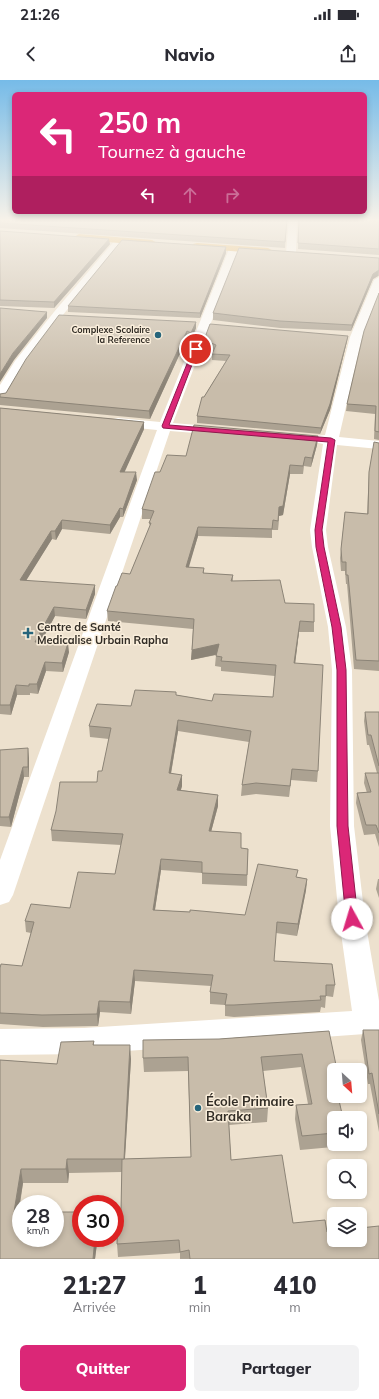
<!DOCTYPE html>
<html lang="fr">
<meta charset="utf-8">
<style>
:root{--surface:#fff;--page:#f2f2f3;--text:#2b2b33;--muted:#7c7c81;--accent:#db2777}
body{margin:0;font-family:Mulish,sans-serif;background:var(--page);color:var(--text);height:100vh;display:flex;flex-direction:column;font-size:15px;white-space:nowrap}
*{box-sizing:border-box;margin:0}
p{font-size:13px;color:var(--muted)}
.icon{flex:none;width:22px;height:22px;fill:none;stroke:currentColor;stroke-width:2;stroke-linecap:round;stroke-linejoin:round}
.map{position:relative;height:1179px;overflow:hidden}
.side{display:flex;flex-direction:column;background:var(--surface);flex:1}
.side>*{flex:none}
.guide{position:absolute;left:12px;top:12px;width:355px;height:122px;border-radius:6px;box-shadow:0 2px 6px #0003;background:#db2777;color:#fff;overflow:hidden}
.needle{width:26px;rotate:154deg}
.fabs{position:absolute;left:327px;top:983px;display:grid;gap:8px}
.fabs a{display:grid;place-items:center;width:40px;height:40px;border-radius:6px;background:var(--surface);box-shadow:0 2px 6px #0003;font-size:20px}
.speed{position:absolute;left:12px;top:1115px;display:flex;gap:8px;font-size:20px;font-weight:700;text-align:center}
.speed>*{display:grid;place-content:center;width:52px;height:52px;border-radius:50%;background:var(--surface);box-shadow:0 2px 6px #0003;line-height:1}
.speed small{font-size:10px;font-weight:400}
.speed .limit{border:6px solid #d22;background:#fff;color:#111}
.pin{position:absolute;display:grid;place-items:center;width:34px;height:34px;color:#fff;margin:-17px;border:2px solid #fff;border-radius:50%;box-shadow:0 1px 4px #0007}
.me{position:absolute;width:44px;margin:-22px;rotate:354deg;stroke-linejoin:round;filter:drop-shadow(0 0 3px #0008)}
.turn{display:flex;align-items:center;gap:14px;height:84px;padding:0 20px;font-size:18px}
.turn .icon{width:52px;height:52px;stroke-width:2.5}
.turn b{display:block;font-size:28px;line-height:34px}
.lanes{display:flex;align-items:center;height:38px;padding:0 20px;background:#0003;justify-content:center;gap:20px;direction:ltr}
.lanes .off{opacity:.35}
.eta{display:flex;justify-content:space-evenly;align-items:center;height:68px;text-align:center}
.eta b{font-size:24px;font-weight:800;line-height:28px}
.primary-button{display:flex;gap:8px;margin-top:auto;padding:8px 20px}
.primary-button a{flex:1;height:46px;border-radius:6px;background:var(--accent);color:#fff;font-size:16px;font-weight:800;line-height:46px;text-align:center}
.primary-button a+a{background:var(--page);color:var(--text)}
.status{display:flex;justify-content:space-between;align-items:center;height:28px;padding:0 20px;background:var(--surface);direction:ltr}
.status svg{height:11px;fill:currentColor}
header{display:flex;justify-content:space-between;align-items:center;height:52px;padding:0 20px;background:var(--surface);font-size:18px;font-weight:800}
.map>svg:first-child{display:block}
</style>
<div class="status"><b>21:26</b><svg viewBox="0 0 49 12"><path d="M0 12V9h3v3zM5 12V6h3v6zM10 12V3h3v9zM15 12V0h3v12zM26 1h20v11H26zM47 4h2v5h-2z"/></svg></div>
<header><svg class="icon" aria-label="back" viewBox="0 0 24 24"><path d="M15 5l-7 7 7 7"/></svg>Navio<svg class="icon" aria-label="share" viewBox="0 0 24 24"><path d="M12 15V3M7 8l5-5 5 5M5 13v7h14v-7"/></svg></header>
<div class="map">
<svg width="379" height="1179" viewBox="0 0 379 1179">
<rect width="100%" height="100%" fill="#ede1ce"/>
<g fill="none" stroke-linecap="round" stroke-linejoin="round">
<!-- street -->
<g fill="#fff" fill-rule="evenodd">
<path d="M289,139H297L296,173L291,176L286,173Z"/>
<path d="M120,157L123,158L125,160L123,162L62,236L25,285L5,319L0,320V305L15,281L54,232L117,158Z"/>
<path d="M234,166L239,169L173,343L220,347L225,348L227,351L225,354L220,355L170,351L13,815L9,822L0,825V780L157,350L118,346L113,345L111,342L113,339L118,338L160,342L229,169Z"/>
<path d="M379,197V213L362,257L339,357L379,361V369L337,365L326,450L328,467L346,547L352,590L354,746L365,839L379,921V953L84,974L0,975V949L84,948L352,931L339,839L330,746L332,590L328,547L312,467L310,450L323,364L314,362L312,359L314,356L325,355L350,257L374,200Z"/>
</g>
<!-- highway -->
<g fill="#e3ac4c" fill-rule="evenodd">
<path d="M79,154L152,160L157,163L152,166L75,159L74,157Z"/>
<path d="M197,163L268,168L273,171L268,174L193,168L192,166L193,164Z"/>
</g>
</g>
<!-- wall -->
<g fill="#aca292">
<path d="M0,139H287L285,168L0,148Z"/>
<path d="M298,139H379V175L298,169Z"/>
<path d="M0,151L110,164L54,228L0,226Z"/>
<path d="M226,173L200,238L68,232V226Z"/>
<path d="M379,178V196H378L373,199L351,251L280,248L213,240V233Z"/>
<path d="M379,213V360L374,359L375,334L346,331L347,324Z"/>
<path d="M196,242V248L191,260L187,258L150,339L0,325V314L6,313Z"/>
<path d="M204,260L347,261L330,330L320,354L197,343V336L204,317L226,281L212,280V274L214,270L204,265Z"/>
<path d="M0,328L144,342V349L124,392L137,400L123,437H120L110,454L62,449L56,460L52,459L26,500L95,514L86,539L55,536L41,562L69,572L63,592L46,591L38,614L30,613V615H17L11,635L0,634Z"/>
<path d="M318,356L317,365L311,387L304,386L303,394H290L283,435L279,436L278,450H272V458L198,456L188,487L204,488V493L233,495V501L285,523L314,542V552H299L295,583L318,691L317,702L291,700L289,717L256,714L241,716L242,705L249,662L178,651L171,694L182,695V706L181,710L218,715V726L211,752L241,768L248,769L247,806L202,804V793L161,790L155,830L245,835L297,797L307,799L306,810L297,856L276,853L274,881L335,905L333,917L326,916L325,928L321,927L320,932L234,937L225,936V925L210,924V912L211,906L135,901L131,934L100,932L98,946L43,947L0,944V888L22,886L31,853L26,852L25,841L70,828L115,794L121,765L52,761L51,750L97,702L102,691L109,659L90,657L89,646L131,626L176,612V615L212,621L273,617L275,596L221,591V587L215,586L216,575L191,580L193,549L108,541L107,531L117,506L130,494L150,446L149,443L151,439H142V429L160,392L186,376Z"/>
<path d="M379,363V591L354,589L347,504H346L345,491H341L340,478L345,432L367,434L369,392Z"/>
<path d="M365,632H379V767L375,754L364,755L356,723L357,713H367L364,703L365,693H377L369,665H367L364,641Z"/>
<path d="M0,670L29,678V697H24L11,747L0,746Z"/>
<path d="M378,799H379V818L376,809Z"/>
<path d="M363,950H379V1052L370,1004H368L361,960Z"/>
<path d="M329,951L334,990V1064H344V1066L300,1070L295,1039L296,1025L308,1024L301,987L263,991L268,1028L267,1042L229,1045L231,1080L293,1143L327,1152L379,1179H180V1173L118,1177L117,1164L121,1131L122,1092L69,1093L68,1103H23L19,1132L78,1146V1149L97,1163L95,1179H0V980L57,984L94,961V965L131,979L125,1079L191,1077L188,991L144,992L143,978L219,959Z"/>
</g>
<!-- shaded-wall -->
<g fill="#8c8477">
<path d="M109,159L110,164L54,228V222Z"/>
<path d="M226,167V173L200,238V233Z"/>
<path d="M379,190L378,196L373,199L351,251L352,245L373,194Z"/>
<path d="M47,232V238L14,280L0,302V294L13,273Z"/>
<path d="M196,242V248L191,260V253Z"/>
<path d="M187,251V258L150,339L149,331Z"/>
<path d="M348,256L347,261L330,330L320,354L321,348Z"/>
<path d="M144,342V349L121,400L120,392Z"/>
<path d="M318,356L317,365L311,387L312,378Z"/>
<path d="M290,385V394L283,435L279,436L278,450L279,427Z"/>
<path d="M136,392L137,400L123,437V429Z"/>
<path d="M120,428V437L110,454V445Z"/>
<path d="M62,440V449L56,460L55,451Z"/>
<path d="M198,447V456L186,497V487Z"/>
<path d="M51,451L52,459L21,509L20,500Z"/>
<path d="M95,505V514L86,539V530Z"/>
<path d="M54,527L55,536L36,571L35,562Z"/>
<path d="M300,541L299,552L294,593V583Z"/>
<path d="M68,563L69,572L63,592L62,583Z"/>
<path d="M219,564V574L191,580L192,570Z"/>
<path d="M45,582L46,591L38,614L37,604Z"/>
<path d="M16,605L17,615L11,635L10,625Z"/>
<path d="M178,640V651L169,704V693Z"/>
<path d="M28,668L29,678V697L28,687Z"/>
<path d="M23,687L24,697L11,747L9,737Z"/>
<path d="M292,689L291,700L289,717L290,706Z"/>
<path d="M182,695V706L177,721V710Z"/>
<path d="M218,715V726L208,763L209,751Z"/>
<path d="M161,779V790L153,842V830Z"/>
<path d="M307,799L306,810L297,856L298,844Z"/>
<path d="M134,890L135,901L131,934L130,922Z"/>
<path d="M99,921L100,932L98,946L97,934Z"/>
<path d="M130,965L131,979L124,1092V1079Z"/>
<path d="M67,1079L69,1093L68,1103L66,1089Z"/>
<path d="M21,1089L23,1103L16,1145L14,1132Z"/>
<path d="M76,1132L78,1146L76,1163L74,1149Z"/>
<path d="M95,1158H96L97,1163L95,1179H93Z"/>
</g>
<!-- building -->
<g fill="#c8bcaa" stroke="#8c8477">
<path d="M0,139H287L285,162L0,143Z"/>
<path d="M299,139H379V169L298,163Z"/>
<path d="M0,151L109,159L54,222L0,220Z"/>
<path d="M122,160L226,167L200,233L68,226Z"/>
<path d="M239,168L379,178V190L373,194L352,245L280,241L213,233Z"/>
<path d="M379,213V352L375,351L376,326L347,324L364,251Z"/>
<path d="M0,228L47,232L13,273L0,294Z"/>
<path d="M59,235L196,242L191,253L187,251L149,331L0,317V314L6,313L26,279Z"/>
<path d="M210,244L348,256L330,324L321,348L197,336L202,317H204L230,275L212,274L216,265L204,260Z"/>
<path d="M0,328L144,342L120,392H136L123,429L120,428L110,445L62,440L55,451H51L20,500L95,505L86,530L54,527L35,562L68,563L62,583L45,582L37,604H29V606L16,605L10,625H0Z"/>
<path d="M194,345L318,356L312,378L305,377L303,386L290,385L283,426L279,427L278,441L273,440L272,449L198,447L186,487L204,488L203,493L233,495L231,501L280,500L285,523L314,524V542L300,541L294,583L323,585L318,691L292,689L290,706L256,703L242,705L251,651L178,640L169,693L182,695L177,710L218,715L209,751L241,753V768L248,769L247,795L202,793V782L161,779L153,830L190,832V830L245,835L258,784L298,790L296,797L307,799L298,844L277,842L274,881L332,884L335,905H326V916H320L321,920L234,925H225L227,914L210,912L213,895L134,890L130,922L99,921L97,934L42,935L0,933V888L1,884L22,886L34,842L25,841L31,824L70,828L78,792L115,794L123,754L51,750L56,731L60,702H97L98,691H102L111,648L89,646L97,624L131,626L135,610L176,612V615L212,621L214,614L273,617L276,585L221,581L222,577L216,576L219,564L192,570L194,539L107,531L116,506H117L122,493L130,494L151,443H149L154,431L142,429L155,392H160L167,375L186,376Z"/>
<path d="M374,362L379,363V581L356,580L348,495H346V482H342L341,469L345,432L368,434L369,392Z"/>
<path d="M365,632H379V686L371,655H368Z"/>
<path d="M28,668V687H23L9,737H0V670Z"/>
<path d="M365,693H379V753L376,745H366L357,713L371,712Z"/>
<path d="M363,950H379V1034L372,993L369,994Z"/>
<path d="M329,951L337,990H334V993H332L334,1000V1016H338L343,1038H334V1053L302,1056L296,1025L312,1024L302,974L261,977L268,1028L228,1031L231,1080L282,1075L293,1143L325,1140L327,1152L334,1151V1160H360V1148L379,1146V1179H190L189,1170L180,1172L179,1160L117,1164L118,1131H121L122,1079L191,1077L188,977L143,978V960L219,959Z"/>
<path d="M94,961L93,965H130L124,1079H67L66,1089H21L14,1132H21V1158H55V1132H76L74,1149H81V1158H95L93,1179H0V980L57,984L61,962Z"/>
</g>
<!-- sky -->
<linearGradient id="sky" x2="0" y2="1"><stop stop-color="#76bbe8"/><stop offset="0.46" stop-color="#f7f2e9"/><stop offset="1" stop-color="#f7f2e9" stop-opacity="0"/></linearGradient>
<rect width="379" height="304" fill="url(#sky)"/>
<!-- route -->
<path fill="#db2777" stroke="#8e194d" d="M196,268L198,269L169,345L331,358L335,360L322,450L324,467L341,547L346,590L348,746L358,839L356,842L352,843L347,842L346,839L337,746V590L332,547L316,467L315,450L328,362L163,348L162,346L193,269Z"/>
<!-- markers -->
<g fill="#27657b" stroke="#faeedb" stroke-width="1.5">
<circle cx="158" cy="255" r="4"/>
<path d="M26 547h4v4h4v4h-4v4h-4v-4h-4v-4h4z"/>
<circle cx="198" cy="1028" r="4"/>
</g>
<g text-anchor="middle" stroke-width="3" stroke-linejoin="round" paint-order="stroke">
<!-- far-poi labels -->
<g font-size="9" font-weight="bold" fill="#322d26" stroke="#faeedb" text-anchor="end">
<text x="150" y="253">Complexe Scolaire<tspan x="150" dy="10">la Reference</tspan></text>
</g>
<!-- poi labels -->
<g font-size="11" font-weight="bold" fill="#322d26" stroke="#faeedb" text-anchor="start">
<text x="37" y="551">Centre de Santé<tspan x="37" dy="13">Medicalise Urbain Rapha</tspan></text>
</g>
<!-- near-poi labels -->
<g font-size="13" font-weight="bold" fill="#322d26" stroke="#faeedb" text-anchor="start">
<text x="206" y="1026">École Primaire<tspan x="206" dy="15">Baraka</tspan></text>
</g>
</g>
</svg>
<div class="fabs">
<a><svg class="needle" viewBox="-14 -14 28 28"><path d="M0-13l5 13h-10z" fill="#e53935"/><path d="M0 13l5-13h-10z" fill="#7c7c81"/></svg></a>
<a><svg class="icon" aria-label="sound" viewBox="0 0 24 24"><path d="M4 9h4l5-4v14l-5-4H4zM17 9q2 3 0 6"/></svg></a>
<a><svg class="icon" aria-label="search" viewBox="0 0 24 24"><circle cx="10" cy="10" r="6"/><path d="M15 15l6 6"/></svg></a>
<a><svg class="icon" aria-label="layers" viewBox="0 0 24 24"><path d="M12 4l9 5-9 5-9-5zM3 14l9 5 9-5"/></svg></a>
</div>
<div class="speed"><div>28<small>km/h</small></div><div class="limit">30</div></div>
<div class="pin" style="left:196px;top:269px;background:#d93025"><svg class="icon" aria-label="arrive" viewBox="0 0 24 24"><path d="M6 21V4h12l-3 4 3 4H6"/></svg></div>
<svg class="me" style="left:352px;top:839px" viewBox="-20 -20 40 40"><circle r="19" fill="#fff"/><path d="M0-13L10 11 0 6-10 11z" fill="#db2777"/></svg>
<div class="guide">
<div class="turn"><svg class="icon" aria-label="left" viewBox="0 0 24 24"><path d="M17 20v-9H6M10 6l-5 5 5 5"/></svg><div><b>250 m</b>Tournez à gauche</div></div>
<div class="lanes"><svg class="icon" aria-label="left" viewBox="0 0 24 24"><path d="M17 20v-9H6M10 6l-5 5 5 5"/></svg><svg class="icon off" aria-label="ahead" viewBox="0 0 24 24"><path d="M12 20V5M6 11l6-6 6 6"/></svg><svg class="icon off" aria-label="right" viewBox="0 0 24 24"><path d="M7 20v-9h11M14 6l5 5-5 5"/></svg></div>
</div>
</div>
<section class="side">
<div class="eta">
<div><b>21:27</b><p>Arrivée</p></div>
<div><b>1</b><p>min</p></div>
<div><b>410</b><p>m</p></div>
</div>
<div class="primary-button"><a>Quitter</a><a>Partager</a></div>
</section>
